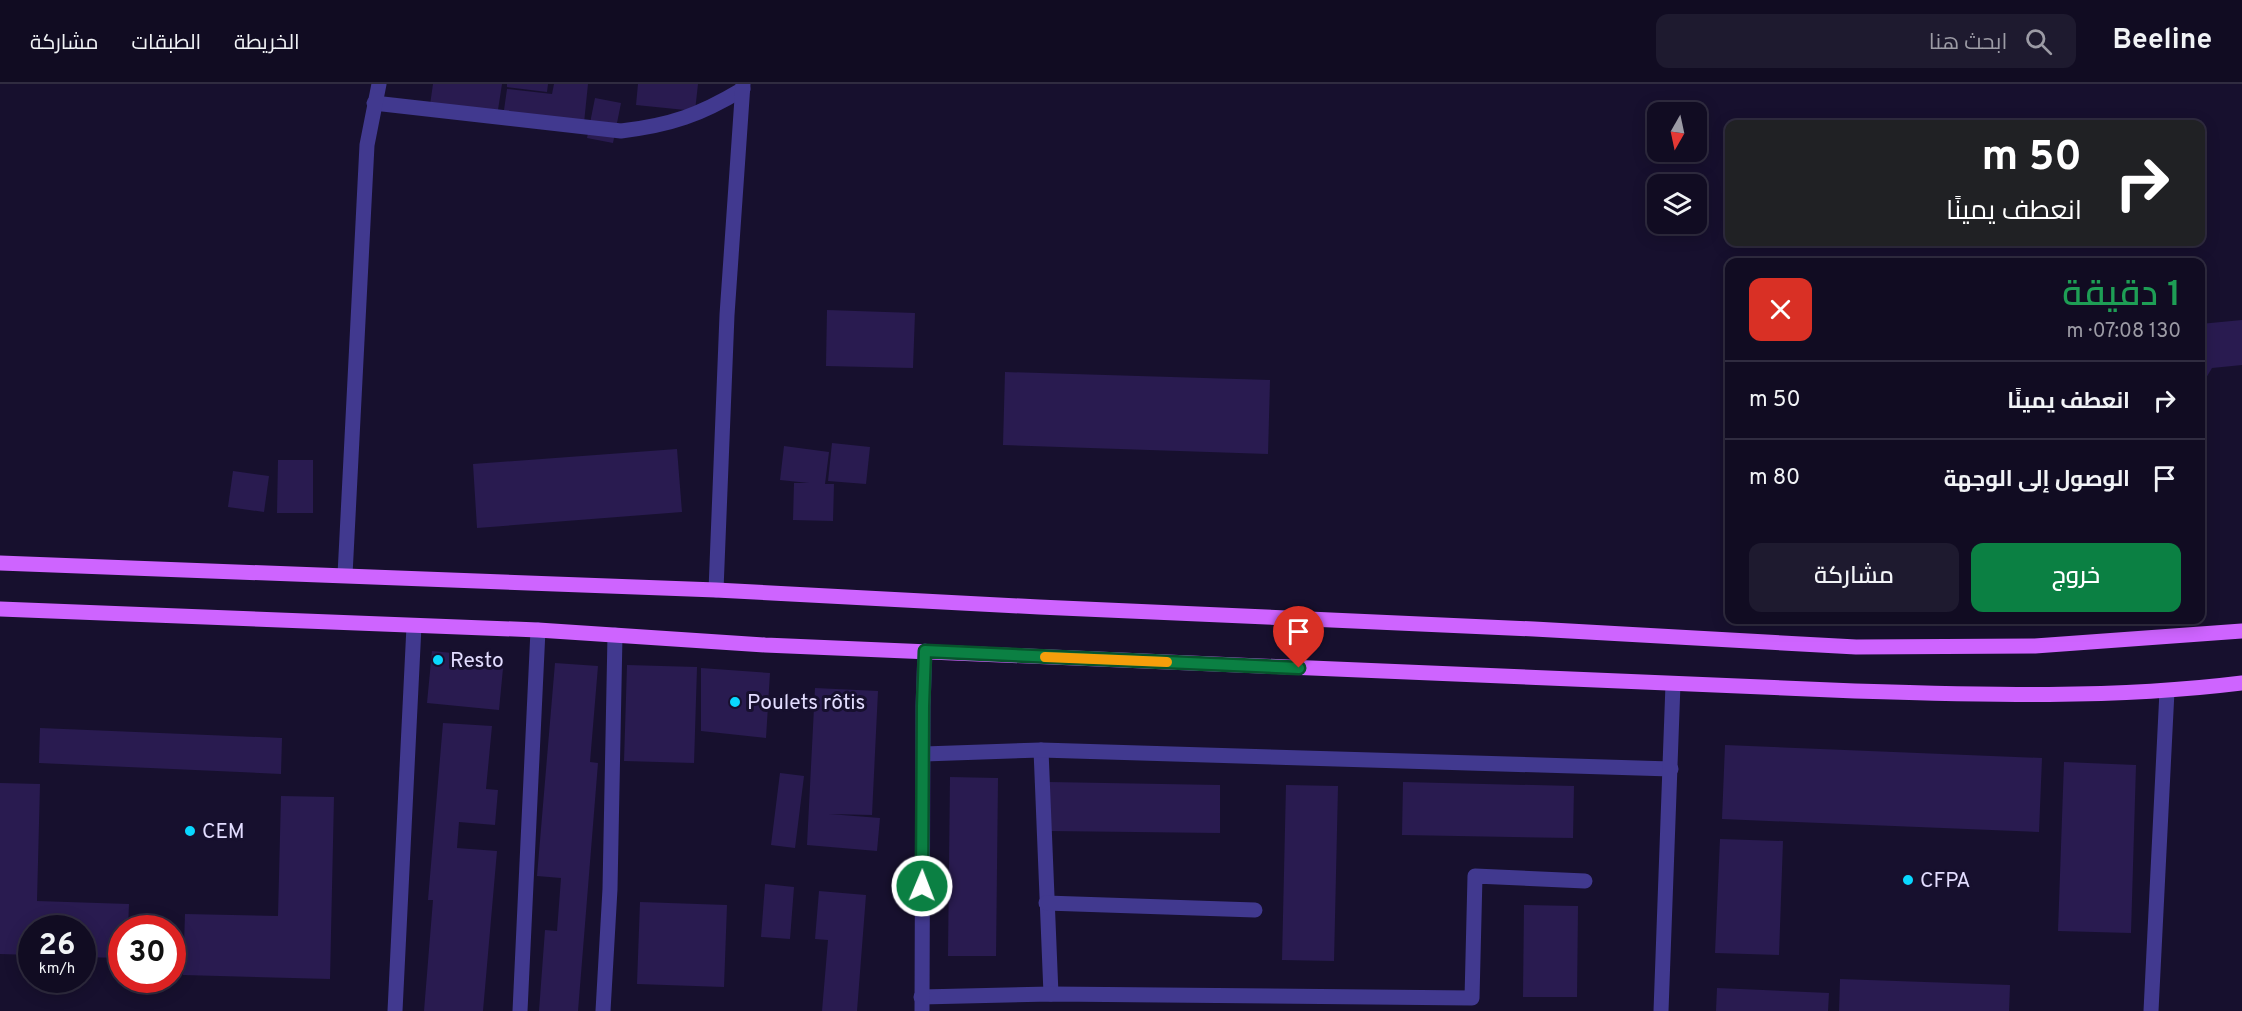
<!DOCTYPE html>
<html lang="ar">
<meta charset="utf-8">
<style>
:root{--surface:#110c22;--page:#1e1a2f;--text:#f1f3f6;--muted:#9c9ba5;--line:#302c40;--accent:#0b8043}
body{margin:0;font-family:Overpass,Cairo,sans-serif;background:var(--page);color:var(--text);direction:rtl;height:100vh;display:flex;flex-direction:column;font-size:22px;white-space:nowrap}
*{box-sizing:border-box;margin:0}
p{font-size:20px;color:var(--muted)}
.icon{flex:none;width:33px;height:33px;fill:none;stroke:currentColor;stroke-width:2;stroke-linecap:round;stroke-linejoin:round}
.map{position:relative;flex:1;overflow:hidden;direction:ltr}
.panel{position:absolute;left:1725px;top:174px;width:480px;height:366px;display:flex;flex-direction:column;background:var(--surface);border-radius:12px;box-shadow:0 3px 15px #0003,0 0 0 2px var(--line);direction:rtl}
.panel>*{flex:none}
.banner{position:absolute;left:1725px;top:36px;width:480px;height:126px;border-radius:12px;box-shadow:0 3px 15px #0003,0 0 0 2px var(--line);direction:rtl;background:#202124;color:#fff;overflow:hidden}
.needle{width:39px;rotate:189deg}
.tools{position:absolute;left:1647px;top:18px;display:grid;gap:12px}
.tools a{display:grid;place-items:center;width:60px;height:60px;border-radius:12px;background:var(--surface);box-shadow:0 3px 15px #0003,0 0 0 2px var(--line);font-size:30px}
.speed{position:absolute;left:18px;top:831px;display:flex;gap:12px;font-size:30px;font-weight:700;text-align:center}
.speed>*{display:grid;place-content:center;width:78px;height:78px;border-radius:50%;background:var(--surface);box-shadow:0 3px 15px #0003,0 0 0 2px var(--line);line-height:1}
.speed small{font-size:15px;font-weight:400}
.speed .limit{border:9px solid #d22;background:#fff;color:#111}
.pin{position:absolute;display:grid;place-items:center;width:51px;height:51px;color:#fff;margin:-62px -26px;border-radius:50% 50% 50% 0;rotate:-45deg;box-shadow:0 0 6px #0007}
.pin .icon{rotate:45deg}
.me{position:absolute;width:66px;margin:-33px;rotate:1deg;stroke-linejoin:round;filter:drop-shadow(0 0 4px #0008)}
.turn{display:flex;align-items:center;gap:21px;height:126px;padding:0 24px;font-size:27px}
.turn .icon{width:78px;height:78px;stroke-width:2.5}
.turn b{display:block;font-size:42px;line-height:51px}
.round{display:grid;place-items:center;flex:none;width:63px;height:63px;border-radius:12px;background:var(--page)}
.summary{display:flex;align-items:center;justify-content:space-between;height:102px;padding:0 24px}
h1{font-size:36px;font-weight:600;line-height:45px;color:#1e9e55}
.primary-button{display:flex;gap:12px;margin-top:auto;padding:12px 24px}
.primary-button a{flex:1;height:69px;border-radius:12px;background:var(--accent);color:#fff;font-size:24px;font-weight:600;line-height:69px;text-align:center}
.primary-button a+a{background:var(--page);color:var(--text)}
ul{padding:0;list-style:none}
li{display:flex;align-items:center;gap:18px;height:78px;padding:0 24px;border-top:2px solid var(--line)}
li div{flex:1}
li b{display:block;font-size:22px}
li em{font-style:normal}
header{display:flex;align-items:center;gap:36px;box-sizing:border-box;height:84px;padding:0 30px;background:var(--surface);border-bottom:2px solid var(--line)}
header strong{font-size:28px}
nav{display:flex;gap:33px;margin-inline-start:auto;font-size:21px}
.search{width:420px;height:54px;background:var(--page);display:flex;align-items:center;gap:15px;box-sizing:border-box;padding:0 21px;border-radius:12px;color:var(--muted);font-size:22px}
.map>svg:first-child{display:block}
</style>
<header>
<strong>Beeline</strong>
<div class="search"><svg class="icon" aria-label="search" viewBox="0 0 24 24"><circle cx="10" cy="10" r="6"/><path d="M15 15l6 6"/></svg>ابحث هنا</div>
<nav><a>الخريطة</a><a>الطبقات</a><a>مشاركة</a></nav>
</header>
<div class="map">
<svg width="2242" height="927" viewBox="0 0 2242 927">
<rect width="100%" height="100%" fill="#17102e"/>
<!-- building -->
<g fill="#291b50">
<path d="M433,0H502L497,32L430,21Z"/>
<path d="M507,0H548L547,8L507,3Z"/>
<path d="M554,0H588L584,39L502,40L507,5L552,10Z"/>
<path d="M638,0H698L695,27L636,21Z"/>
<path d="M595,14L621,19L613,59L587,54Z"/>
<path d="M827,226L915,229L913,284L826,282Z"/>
<path d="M2242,236V281L2212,284L2200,304V240Z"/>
<path d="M1005,288L1270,296L1268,370L1003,361Z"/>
<path d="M832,359L870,363L866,400L828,397Z"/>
<path d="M784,362L829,368L825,400H834L833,437L793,436L794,399H809L780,396Z"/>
<path d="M677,365L682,428L477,444L473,380Z"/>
<path d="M278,376H313V429H277Z"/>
<path d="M233,387L269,392L264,428L228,423Z"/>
<path d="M432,567L504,574L499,626L427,619Z"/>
<path d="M555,579L598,582L590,678L598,679L578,927H539L545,846L557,847L561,794L537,792Z"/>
<path d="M627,581L697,583L694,679L624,677Z"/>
<path d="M701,584L770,589L766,654L701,647Z"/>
<path d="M815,604L878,607L872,731L829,730L880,734L877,767L807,761Z"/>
<path d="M443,639L492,642L486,705L498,706L495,741L459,738L457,764L497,767L483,927H424L433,816H428Z"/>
<path d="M40,644L282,654L281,690L39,679Z"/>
<path d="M1725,661L2042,674L2039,748L1722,735Z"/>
<path d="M2064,678L2136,681L2131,849L2058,847Z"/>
<path d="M780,689L804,692L795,764L771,761Z"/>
<path d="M950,693L998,694L996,872H948Z"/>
<path d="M1049,698L1220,701V749L1048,747Z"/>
<path d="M1403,698L1574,702L1573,754L1402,751Z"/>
<path d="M0,699L40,700L37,817L129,820L128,844H122V874L82,873V844H32V871L0,870Z"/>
<path d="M1286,701L1338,702L1334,877L1282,876Z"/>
<path d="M281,712L334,713L330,895L183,891L185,830L278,832Z"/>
<path d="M1720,755L1783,757L1779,871L1715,869Z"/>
<path d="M765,800L794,803L790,855L761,853Z"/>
<path d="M819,807L866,811L857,927H822L828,856L815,855Z"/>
<path d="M640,818L727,821L724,903L637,900Z"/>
<path d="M1524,821L1578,822L1577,913H1523Z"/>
<path d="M1840,895L2010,901L2009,927H1839Z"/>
<path d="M1717,904L1829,909L1828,927H1716Z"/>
</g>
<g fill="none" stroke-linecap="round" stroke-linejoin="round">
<!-- minor -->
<g stroke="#41398f" stroke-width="15">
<path d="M374,19L621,47C671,41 700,31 743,5"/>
<path d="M345,491L367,61L379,0"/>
<path d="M716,506L727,231L743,0"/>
<path d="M1041,666L1051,910"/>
<path d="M924,670L1041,666L1671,685"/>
<path d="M1046,819L1255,826"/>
<path d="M921,913L1051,910L1472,914L1475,792L1585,797"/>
<path d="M395,927L414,542"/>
<path d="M520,927L538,546"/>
<path d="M603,927L610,805L615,551"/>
<path d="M922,927L923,622L925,567"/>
<path d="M1661,927L1673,600"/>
<path d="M2151,927L2167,607"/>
</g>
<!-- major -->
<g stroke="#ce64ff" stroke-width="15">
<path d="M0,479L716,506L1039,523L1534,545L1856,563L2035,562L2242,547"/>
<path d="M0,525L538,546L765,561L1855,607C1984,611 2114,615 2242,599"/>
</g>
</g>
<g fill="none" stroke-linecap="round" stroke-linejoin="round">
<!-- route casing -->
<g stroke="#07532c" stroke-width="15">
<path id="route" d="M922,802L923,622L925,567L1299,584"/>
</g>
<!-- route -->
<use href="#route" stroke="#0b8043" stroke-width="10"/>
<!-- slow -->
<path stroke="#f59e0b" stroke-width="10" d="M1045,573L1167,578"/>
</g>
<!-- markers -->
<g fill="#09d8ff" stroke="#17102e" stroke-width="2">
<circle cx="438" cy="576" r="6"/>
<circle cx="735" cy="618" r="6"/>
<circle cx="190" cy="747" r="6"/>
<circle cx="1908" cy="796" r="6"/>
</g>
<g text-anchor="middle" stroke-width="6" stroke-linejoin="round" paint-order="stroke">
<!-- poi labels -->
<g font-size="21" fill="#e3ddff" stroke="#17102e" text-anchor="start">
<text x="450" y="583">Resto</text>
<text x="747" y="625">Poulets rôtis</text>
<text x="202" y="754">CEM</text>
<text x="1920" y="803">CFPA</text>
</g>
</g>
</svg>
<div class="tools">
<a><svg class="needle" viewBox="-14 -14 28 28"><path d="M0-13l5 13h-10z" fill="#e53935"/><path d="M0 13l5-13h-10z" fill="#9c9ba5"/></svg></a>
<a><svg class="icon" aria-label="layers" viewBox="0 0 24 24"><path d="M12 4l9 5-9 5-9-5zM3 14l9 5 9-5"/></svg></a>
</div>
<div class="speed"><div>26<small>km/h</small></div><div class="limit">30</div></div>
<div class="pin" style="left:1299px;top:584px;background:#d93025"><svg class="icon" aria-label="arrive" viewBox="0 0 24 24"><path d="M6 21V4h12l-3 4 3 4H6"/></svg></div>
<svg class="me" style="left:922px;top:802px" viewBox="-20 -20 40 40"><circle r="17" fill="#0b8043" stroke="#fff" stroke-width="3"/><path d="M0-11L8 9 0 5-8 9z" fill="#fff"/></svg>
<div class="banner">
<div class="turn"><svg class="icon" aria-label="right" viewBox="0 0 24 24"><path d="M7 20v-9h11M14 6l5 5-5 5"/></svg><div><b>50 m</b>انعطف يمينًا</div></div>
</div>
<section class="panel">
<div class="summary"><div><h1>1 دقيقة</h1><p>130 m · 07:08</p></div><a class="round" style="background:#d93025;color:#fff"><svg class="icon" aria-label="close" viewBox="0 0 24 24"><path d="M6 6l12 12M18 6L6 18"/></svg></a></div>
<ul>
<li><svg class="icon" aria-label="right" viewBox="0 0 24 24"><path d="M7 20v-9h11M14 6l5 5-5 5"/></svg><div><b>انعطف يمينًا</b></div><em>50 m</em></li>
<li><svg class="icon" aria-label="arrive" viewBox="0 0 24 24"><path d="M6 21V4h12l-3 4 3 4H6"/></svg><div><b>الوصول إلى الوجهة</b></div><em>80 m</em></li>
</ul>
<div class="primary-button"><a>خروج</a><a>مشاركة</a></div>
</section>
</div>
